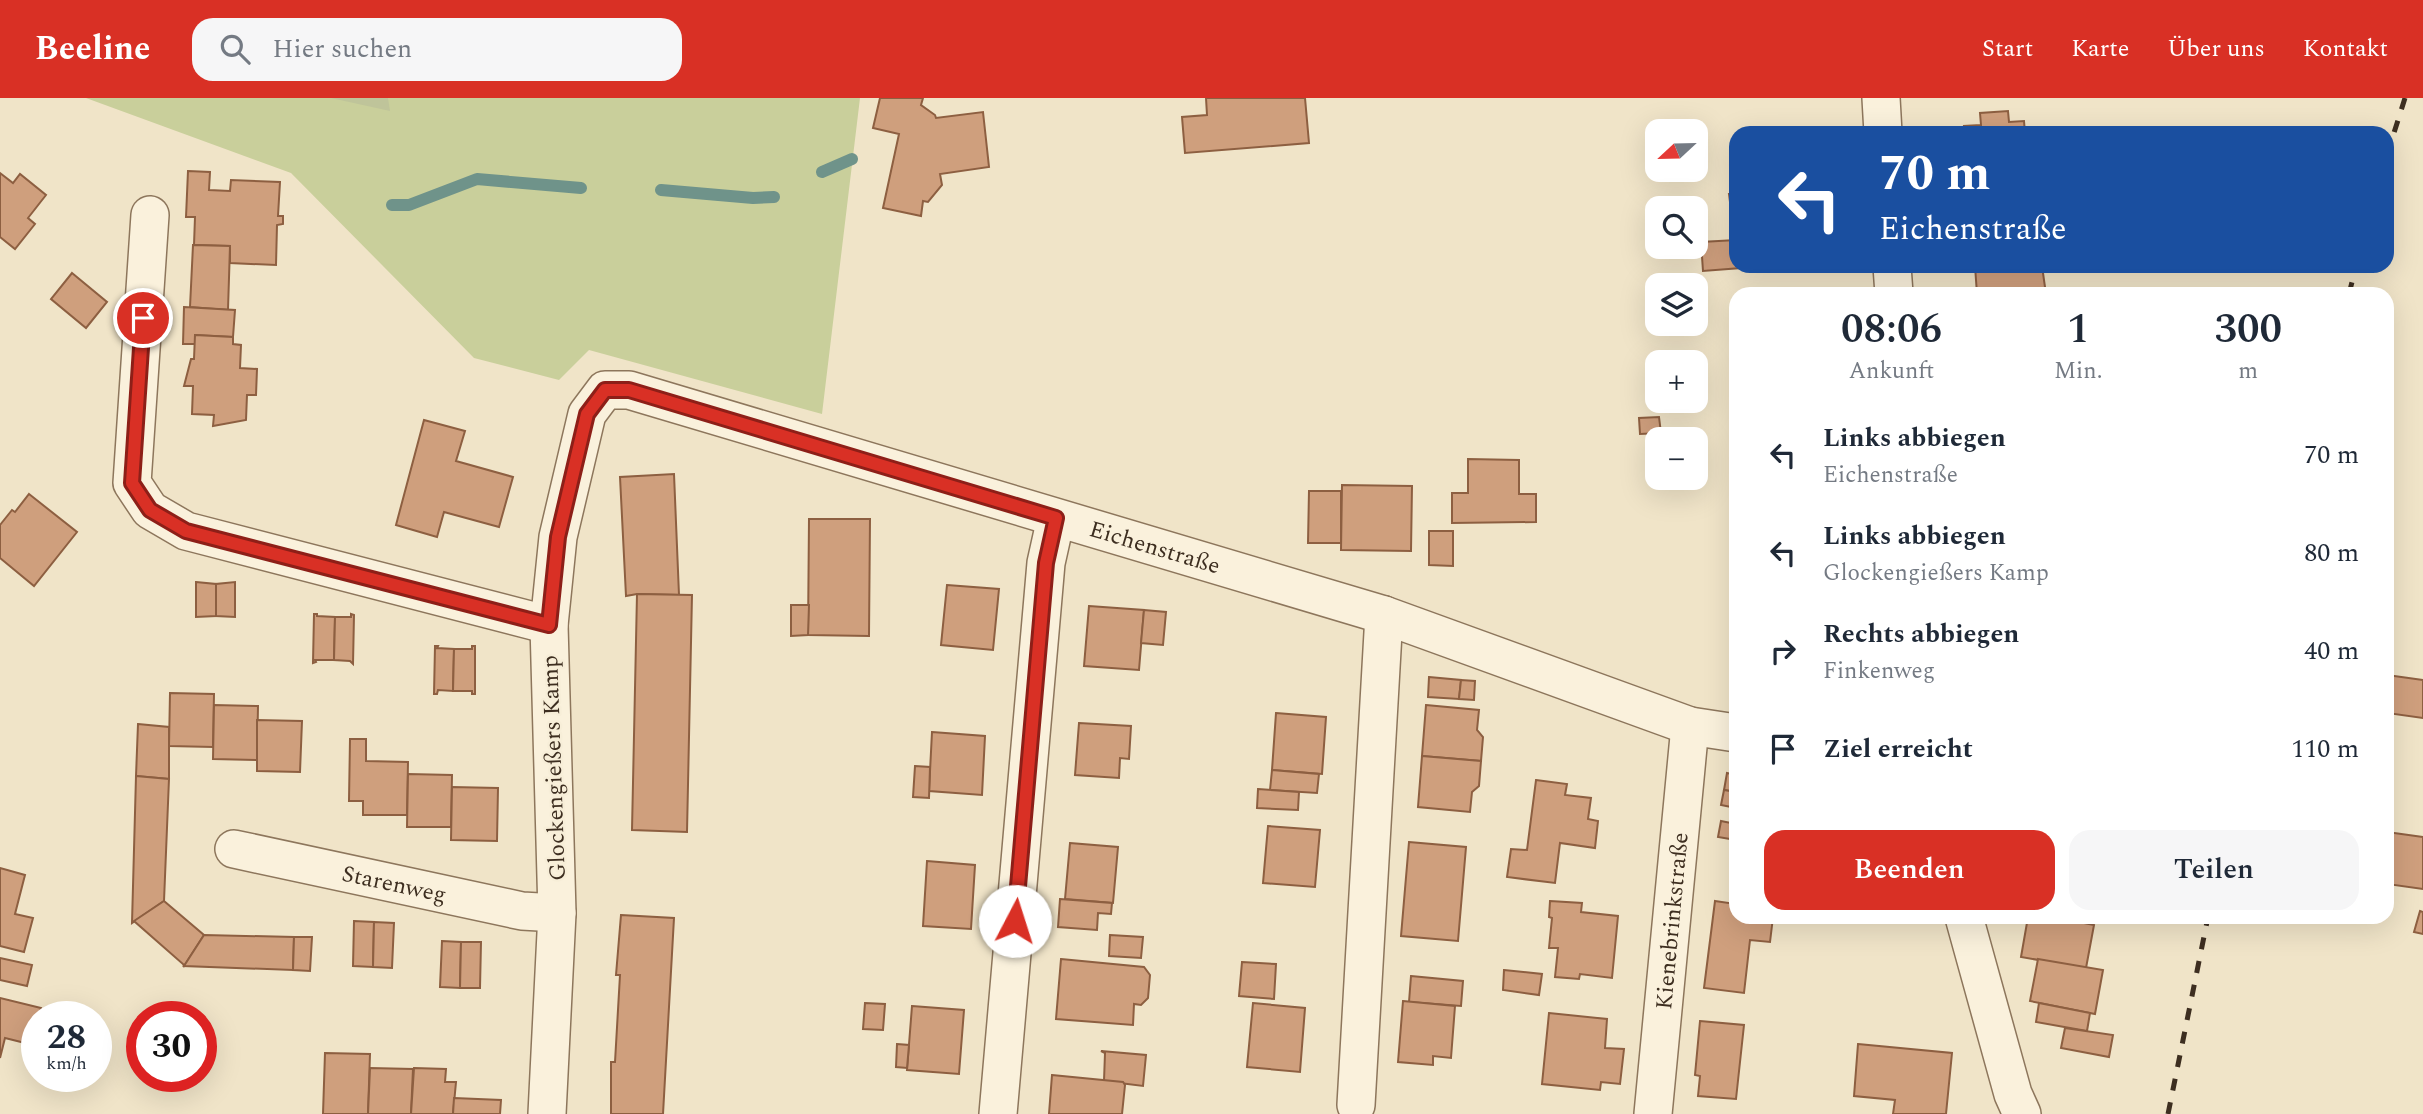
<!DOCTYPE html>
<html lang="de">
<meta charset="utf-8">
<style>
:root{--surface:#fff;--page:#f6f6f7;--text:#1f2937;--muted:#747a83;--accent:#d93025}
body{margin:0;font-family:Spectral,serif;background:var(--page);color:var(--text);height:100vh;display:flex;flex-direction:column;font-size:26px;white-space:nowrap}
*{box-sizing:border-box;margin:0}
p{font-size:23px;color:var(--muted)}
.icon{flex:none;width:38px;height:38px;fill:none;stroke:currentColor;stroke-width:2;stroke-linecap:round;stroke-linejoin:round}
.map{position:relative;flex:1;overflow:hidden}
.panel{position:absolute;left:1729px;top:189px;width:665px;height:637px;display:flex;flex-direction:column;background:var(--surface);border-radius:21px;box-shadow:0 7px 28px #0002}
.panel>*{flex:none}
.top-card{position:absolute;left:1729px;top:28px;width:665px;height:147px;border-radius:21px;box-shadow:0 7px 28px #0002;background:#1a4fa0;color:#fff;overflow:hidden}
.needle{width:46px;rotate:248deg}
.controls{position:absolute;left:1645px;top:21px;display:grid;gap:14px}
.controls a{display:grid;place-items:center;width:63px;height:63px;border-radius:14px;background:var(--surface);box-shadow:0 7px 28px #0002;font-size:35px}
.speed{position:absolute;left:21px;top:903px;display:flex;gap:14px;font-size:35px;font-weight:700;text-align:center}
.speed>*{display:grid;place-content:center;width:91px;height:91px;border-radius:50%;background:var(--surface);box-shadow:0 7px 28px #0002;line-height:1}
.speed small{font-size:18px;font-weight:400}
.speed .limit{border:10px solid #d22;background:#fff;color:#111}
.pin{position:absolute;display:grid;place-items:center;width:60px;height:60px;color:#fff;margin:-30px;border:4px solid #fff;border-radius:50%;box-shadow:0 2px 7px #0007}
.me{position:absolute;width:77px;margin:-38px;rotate:5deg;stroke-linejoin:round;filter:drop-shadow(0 0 5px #0008)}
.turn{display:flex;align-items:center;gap:24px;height:147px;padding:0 35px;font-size:32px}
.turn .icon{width:91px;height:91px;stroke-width:2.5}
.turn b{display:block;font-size:49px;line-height:60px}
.eta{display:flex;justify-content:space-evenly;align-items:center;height:119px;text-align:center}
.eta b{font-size:42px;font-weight:600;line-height:49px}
.button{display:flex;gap:14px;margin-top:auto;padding:14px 35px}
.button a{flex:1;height:80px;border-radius:21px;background:var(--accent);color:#fff;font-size:28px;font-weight:600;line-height:80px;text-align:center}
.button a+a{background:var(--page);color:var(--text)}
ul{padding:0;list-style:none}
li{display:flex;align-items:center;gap:21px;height:98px;padding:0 35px}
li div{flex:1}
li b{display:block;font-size:26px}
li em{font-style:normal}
header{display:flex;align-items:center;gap:42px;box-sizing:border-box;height:98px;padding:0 35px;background:var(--accent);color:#fff}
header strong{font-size:33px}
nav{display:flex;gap:38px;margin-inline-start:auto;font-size:24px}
.search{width:490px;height:63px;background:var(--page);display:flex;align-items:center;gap:18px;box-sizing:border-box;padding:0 24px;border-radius:21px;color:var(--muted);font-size:26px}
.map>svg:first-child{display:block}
</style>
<header>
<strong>Beeline</strong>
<div class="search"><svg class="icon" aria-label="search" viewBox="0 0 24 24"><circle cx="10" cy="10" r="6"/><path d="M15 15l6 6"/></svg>Hier suchen</div>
<nav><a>Start</a><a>Karte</a><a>Über uns</a><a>Kontakt</a></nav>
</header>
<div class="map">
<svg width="2423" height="1016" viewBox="0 0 2423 1016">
<rect width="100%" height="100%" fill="#f0e4c8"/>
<!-- green -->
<path fill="#c9cf9b" d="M86,0H860L822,316L589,252L559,282L474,260L291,75Z"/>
<!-- cemetery -->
<path fill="#bfc49a" d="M331,0H388L390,13Z"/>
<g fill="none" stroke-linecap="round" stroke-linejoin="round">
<!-- stream -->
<g stroke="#6f938a" stroke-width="12">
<path d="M822,74L852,61"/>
<path d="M661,92L753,100L774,99"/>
<path d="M392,107H409L477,81L581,90"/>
</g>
</g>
<!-- building -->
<g fill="#cf9f7d" stroke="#8d5f41" stroke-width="2">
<path d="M880,0H923L921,7L935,17L936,20L983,14L989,69L940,76L942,87L928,104L923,103L921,118L883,110L899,36L873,30Z"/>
<path d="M1206,0H1305L1309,45L1185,55L1182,19L1207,17Z"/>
<path d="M2008,13L2009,24L2024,23L2025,35H1965L1964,28L1981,27L1980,15Z"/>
<path d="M188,73L210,74L209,92L230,93L231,82L280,84L278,118H283V126L277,127L276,167L230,165V148L194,147L195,119H186Z"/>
<path d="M0,75L13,85L20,76L46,97L28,120L35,126L15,151L0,139Z"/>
<path d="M1729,96H1736V112H1731Z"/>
<path d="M1736,142V168H1741V170L1703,173L1701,144Z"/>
<path d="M193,147L230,148L228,212L190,209Z"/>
<path d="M1975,168H2042L2046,196H1977Z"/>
<path d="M72,175L107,204L86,230L51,201Z"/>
<path d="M184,209L235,212L233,239L195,237V246H183Z"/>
<path d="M195,237L233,239V246L241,247L240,270L257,271L256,297H247L246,322L213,328L214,317L192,316L193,288H184L191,261H194Z"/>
<path d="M1659,319L1661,335L1640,336L1639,320Z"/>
<path d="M424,322L465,333L456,363L513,379L499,429L444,414L437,439L396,427Z"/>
<path d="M1733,329H1736V365Z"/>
<path d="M1468,361L1519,362V396H1536V424L1452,425V395H1468Z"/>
<path d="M674,376L679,497L637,496L626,498L620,379Z"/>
<path d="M1342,387L1412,388L1411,453L1341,452Z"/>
<path d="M1309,393H1341V445H1308Z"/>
<path d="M29,396L77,434L34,488L0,460V427L12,412L15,414Z"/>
<path d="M809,421H870L869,538L808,537Z"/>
<path d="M1429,433H1453V468L1429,467Z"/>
<path d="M196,484L216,486V518L196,519Z"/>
<path d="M235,484V519L216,518V486Z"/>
<path d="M947,487L999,491L993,552L941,547Z"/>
<path d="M637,496L692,497L687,734L632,732Z"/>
<path d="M791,507H809L808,537L791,538Z"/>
<path d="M1089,508L1144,512L1139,572L1084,568Z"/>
<path d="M1144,512L1166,514L1163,547L1141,545Z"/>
<path d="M314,516H317V518L335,519L334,562H315L316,564L313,565Z"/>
<path d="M351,516L354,517L353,566L350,563L334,562L335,519H351Z"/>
<path d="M435,548H438L437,550L454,551L453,593L438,592L437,596H434Z"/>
<path d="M472,548H475V596H472V593H453L454,551H472Z"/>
<path d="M2387,577L2423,582V620L2387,615Z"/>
<path d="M1429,579L1461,582L1459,601L1428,599Z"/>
<path d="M1461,582L1475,583L1474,602L1459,601Z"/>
<path d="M170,595L214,596L213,649L169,648Z"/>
<path d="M214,607L258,608L257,662L213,661Z"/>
<path d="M1426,607L1479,612L1477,632L1483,639L1481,663L1422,658Z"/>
<path d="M1276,615L1326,619L1322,676L1272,672Z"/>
<path d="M257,622L302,623L300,674L257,673Z"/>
<path d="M1079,625L1131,628L1129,661L1120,660L1119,680L1075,677Z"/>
<path d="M138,626L169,629V681L136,678Z"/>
<path d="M932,634L985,638L982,697L929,693Z"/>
<path d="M350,641H366V663L408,664L407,717H363V703H349Z"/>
<path d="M1422,658L1481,663L1479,688L1472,694L1470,714L1418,709Z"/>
<path d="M915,668L930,669L929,700L913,699Z"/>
<path d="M1272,672L1319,676L1317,695L1270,692Z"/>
<path d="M1727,675L1736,677V694L1724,692Z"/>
<path d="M408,676L452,677L451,729H407Z"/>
<path d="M136,678L169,681L164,803L132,825Z"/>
<path d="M1536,682L1567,686L1565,697L1591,700L1588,721L1598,723L1595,750L1560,745L1555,785L1507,779L1511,751L1527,752Z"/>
<path d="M452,689L498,690L497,743L451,742Z"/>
<path d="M1258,691L1299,694L1298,712L1257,710Z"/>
<path d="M1724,692L1736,694V710L1721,707Z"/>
<path d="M1721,723L1736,726V742L1718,739Z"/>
<path d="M1268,728L1320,732L1315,789L1263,785Z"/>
<path d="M2387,734L2423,739V791L2387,786Z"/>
<path d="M1409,744L1466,749L1458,843L1401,838Z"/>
<path d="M1070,745L1118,749L1113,805L1065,801Z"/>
<path d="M927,763L975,767L971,831L923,828Z"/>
<path d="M0,770L25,777L15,816L33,820L24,854L0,848Z"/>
<path d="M1060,801L1112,805L1111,816L1098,815L1097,832L1058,829Z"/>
<path d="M164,803L204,837L184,868L183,866L134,823Z"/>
<path d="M1550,803L1582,805L1581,814L1618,818L1612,880L1580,876L1579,881L1555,879L1558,850H1549L1552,820L1549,819Z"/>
<path d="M1715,803L1736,806V819H1773L1770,844L1750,842L1744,895L1704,890Z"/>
<path d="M2420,813L2423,814V836L2414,834Z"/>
<path d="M621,817L674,820L663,1016H611V964H615L620,877H616Z"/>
<path d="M2028,819H2054L2094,827L2086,870L2021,859Z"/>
<path d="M354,823L374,824L373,869L353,868Z"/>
<path d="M374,824L394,825L392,870L373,869Z"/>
<path d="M204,837L294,839L293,872L184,868Z"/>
<path d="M1110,837L1143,839L1141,860L1109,858Z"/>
<path d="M294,839H312L310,873L293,872Z"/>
<path d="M442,843L461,844L460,890L440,889Z"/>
<path d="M461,844H481L480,890H460Z"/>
<path d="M0,860L32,867L27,888L0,882Z"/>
<path d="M1061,861L1144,869L1150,877L1148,900L1141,907L1134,906L1133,927L1056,921Z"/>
<path d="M2038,861L2103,872L2095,916L2030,903Z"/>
<path d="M1242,864L1276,866L1274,901L1239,898Z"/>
<path d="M1504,872L1542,876L1539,897L1503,892Z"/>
<path d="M1411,878L1463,883L1461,908L1409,904Z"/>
<path d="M0,900L41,910L39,919H37L33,947L5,940L0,960Z"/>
<path d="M1403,903L1455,908L1451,960L1433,958V967L1398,964Z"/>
<path d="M865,905L885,906L883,932L863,931Z"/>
<path d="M1253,905L1305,910L1300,974L1247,969Z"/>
<path d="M2039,905L2090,915L2087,933L2036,924Z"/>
<path d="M912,908L964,912L959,976L907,972Z"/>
<path d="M1549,915L1607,921L1605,950L1624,951L1620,986L1601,984L1600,992L1542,986Z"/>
<path d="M1700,923L1744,927L1736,1001L1698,998L1700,978L1695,977Z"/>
<path d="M2065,930L2113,937L2109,959L2061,950Z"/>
<path d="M897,946L909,947L907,970L896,969Z"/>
<path d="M1858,946L1952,955L1946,1016H1893L1895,1002L1854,998Z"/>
<path d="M1101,953L1146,957L1143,988L1104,983L1105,955Z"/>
<path d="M325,955L370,956L368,1016H323Z"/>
<path d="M370,970L413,971L411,1016H368Z"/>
<path d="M414,970L446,971L445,984H456L453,1016H411Z"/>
<path d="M1052,977L1123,984L1125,987L1122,1016H1049Z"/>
<path d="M454,1000L501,1002L500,1016H453Z"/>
</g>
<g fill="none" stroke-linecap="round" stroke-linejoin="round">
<!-- minor casing -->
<g stroke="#8d765c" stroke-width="40">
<g id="minor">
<path d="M1881,0L1883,35"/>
<path d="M150,117L132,385L150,412L186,433L549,527"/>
<path d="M1892,168L1894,196"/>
<path id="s1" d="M234,751L522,813L557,815"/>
<path d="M1964,819L2013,996L2022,1016"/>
<path d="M1356,1007L1384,517"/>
<path id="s2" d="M547,1016L557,815L549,527L558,439L587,316L605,292H629L1384,517L1690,628L1736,635"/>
<path d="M998,1016L1046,465L1056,420"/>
<path id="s3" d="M1653,1016L1690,628"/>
</g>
</g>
<!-- minor -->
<use href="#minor" stroke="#faf1dc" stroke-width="37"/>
<!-- rail -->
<g stroke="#3d2e20" stroke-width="5" stroke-dasharray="12 12" stroke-linecap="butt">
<path d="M2387,57L2405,0"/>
<path d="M2349,196L2356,168"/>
<path d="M2168,1016L2208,819"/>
</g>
</g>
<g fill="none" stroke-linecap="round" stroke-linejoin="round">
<!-- route casing -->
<g stroke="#8d1f18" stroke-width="18">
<path id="route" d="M143,220L132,385L150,412L186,433L549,527L558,439L587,316L605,292H629L1056,420L1046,465L1015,823"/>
</g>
<!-- route -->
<use href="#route" stroke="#d93025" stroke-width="12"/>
</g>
<g text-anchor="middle" stroke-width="5" stroke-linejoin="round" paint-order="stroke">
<!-- street labels -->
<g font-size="23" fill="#3d2e20" stroke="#f7eed8">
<text dy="8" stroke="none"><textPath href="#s2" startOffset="1307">Eichenstraße</textPath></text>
<text transform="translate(553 670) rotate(-92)" y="8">Glockengießers Kamp</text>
<text dy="8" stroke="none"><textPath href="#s1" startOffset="164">Starenweg</textPath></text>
<text dy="8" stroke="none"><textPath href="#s3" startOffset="194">Kienebrinkstraße</textPath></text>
</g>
</g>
</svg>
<div class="controls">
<a><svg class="needle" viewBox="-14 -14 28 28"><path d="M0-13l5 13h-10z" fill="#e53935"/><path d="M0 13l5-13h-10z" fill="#747a83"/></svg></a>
<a><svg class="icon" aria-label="search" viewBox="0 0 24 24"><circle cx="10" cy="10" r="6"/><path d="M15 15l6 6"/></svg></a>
<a><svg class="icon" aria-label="layers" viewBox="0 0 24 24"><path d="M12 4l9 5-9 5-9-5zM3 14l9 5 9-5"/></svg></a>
<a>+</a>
<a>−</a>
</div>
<div class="speed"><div>28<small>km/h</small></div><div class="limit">30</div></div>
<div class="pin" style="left:143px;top:220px;background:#d93025"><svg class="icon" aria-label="arrive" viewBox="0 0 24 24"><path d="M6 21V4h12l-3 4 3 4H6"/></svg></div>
<svg class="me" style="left:1015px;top:823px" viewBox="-20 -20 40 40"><circle r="19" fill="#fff"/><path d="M0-13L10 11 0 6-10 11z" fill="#d93025"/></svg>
<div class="top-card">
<div class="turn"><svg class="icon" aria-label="left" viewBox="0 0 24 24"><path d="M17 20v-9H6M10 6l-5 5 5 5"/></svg><div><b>70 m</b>Eichenstraße</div></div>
</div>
<section class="panel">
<div class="eta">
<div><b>08:06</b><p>Ankunft</p></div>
<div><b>1</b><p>Min.</p></div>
<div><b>300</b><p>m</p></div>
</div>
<ul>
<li><svg class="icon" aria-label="left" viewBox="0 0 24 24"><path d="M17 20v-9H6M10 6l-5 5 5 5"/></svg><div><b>Links abbiegen</b><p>Eichenstraße</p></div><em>70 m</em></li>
<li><svg class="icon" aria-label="left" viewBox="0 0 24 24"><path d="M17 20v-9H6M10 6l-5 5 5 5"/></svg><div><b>Links abbiegen</b><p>Glockengießers Kamp</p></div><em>80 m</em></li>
<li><svg class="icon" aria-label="right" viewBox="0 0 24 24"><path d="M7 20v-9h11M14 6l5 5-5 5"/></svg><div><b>Rechts abbiegen</b><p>Finkenweg</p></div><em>40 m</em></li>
<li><svg class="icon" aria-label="arrive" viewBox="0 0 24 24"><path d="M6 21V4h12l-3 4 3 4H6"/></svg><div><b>Ziel erreicht</b></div><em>110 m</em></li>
</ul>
<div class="button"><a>Beenden</a><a>Teilen</a></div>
</section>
</div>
